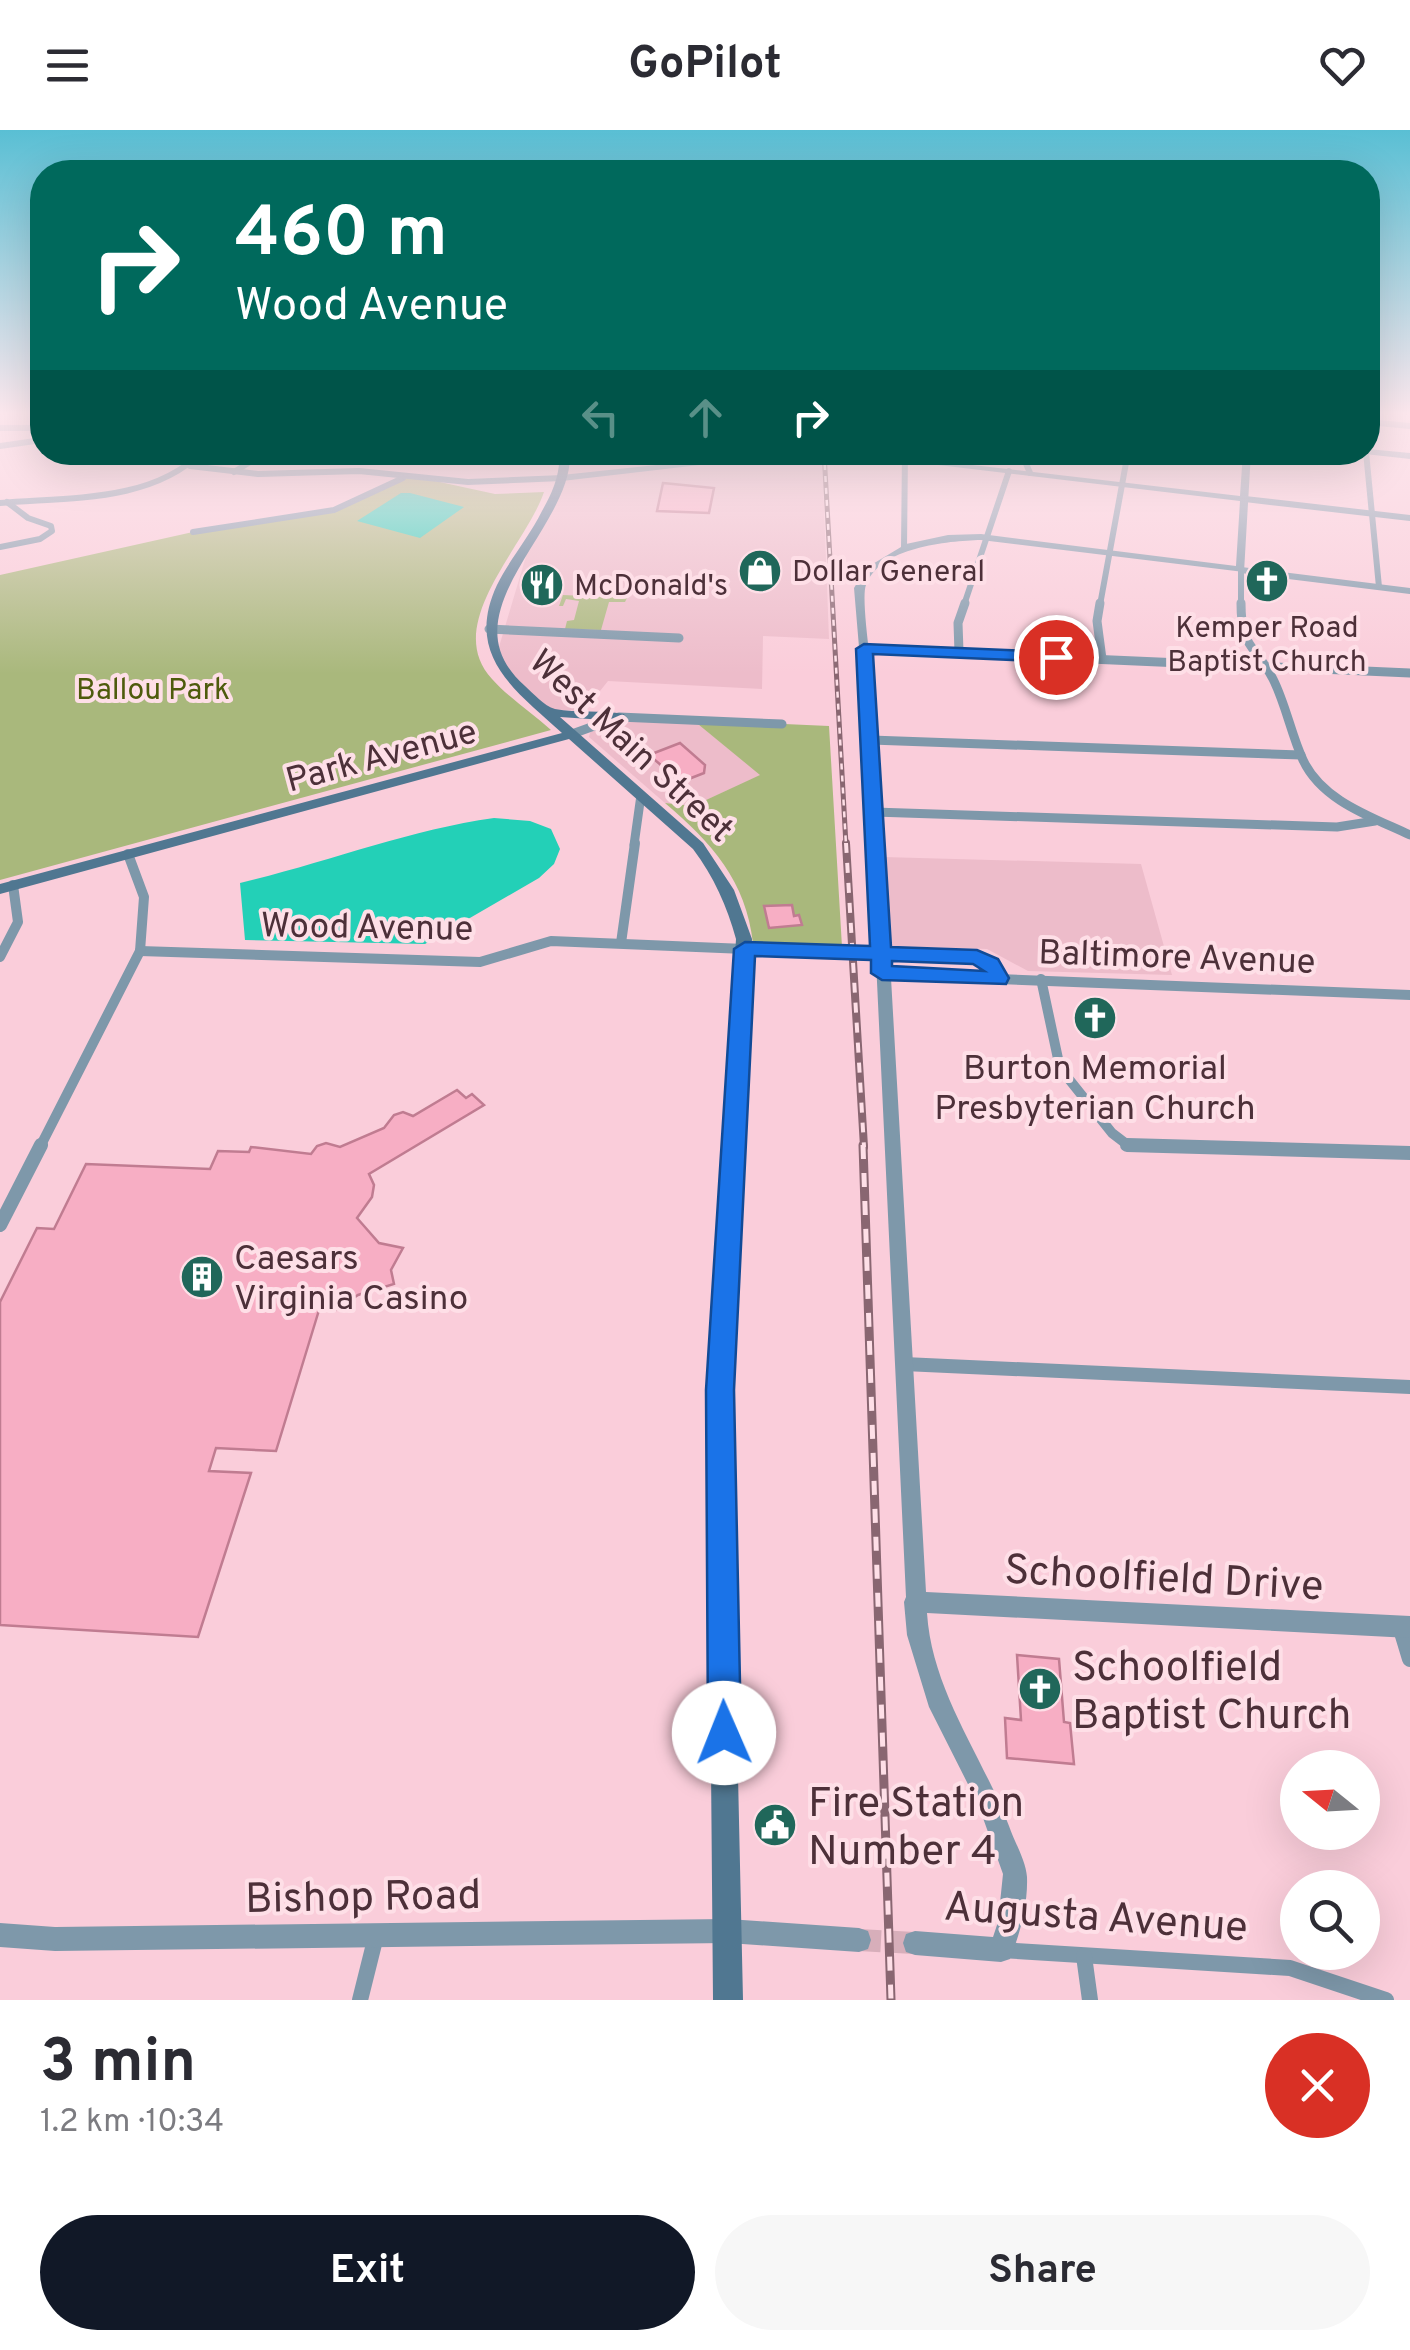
<!DOCTYPE html>
<meta charset="utf-8">
<style>
:root{--surface:#fff;--page:#f7f7f7;--text:#2b2b33;--muted:#7c7c81;--accent:#111827}
body{margin:0;font-family:Overpass,sans-serif;background:var(--page);color:var(--text);height:100vh;display:flex;flex-direction:column;font-size:38px;white-space:nowrap}
*{box-sizing:border-box;margin:0}
p{font-size:32px;color:var(--muted)}
.icon{flex:none;width:55px;height:55px;fill:none;stroke:currentColor;stroke-width:2;stroke-linecap:round;stroke-linejoin:round}
.map{position:relative;height:1870px;overflow:hidden}
.sheet{display:flex;flex-direction:column;background:var(--surface);flex:1}
.sheet>*{flex:none}
.top-card{position:absolute;left:30px;top:30px;width:1350px;height:305px;border-radius:40px;box-shadow:0 10px 40px #0002;background:#00695c;color:#fff;overflow:hidden}
.needle{width:65px;rotate:288deg}
.fabs{position:absolute;left:1280px;top:1620px;display:grid;gap:20px}
.fabs a{display:grid;place-items:center;width:100px;height:100px;border-radius:50%;background:var(--surface);box-shadow:0 10px 40px #0002;font-size:50px}
.pin{position:absolute;display:grid;place-items:center;width:85px;height:85px;color:#fff;margin:-42px;border:5px solid #fff;border-radius:50%;box-shadow:0 2px 10px #0007}
.me{position:absolute;width:110px;margin:-55px;rotate:359deg;stroke-linejoin:round;filter:drop-shadow(0 0 8px #0008)}
.turn{display:flex;align-items:center;gap:35px;height:210px;padding:0 40px;font-size:45px}
.turn .icon{width:130px;height:130px;stroke-width:2.5}
.turn b{display:block;font-size:70px;line-height:85px}
.lanes{display:flex;align-items:center;height:95px;padding:0 40px;background:#0003;justify-content:center;gap:50px;direction:ltr}
.lanes .off{opacity:.35}
.round{display:grid;place-items:center;flex:none;width:105px;height:105px;border-radius:52px;background:var(--page)}
.headline{display:flex;align-items:center;justify-content:space-between;height:170px;padding:0 40px}
h1{font-size:60px;font-weight:700;line-height:75px}
.primary-button{display:flex;gap:20px;margin-top:auto;padding:20px 40px}
.primary-button a{flex:1;height:115px;border-radius:60px;background:var(--accent);color:#fff;font-size:40px;font-weight:700;line-height:115px;text-align:center}
.primary-button a+a{background:var(--page);color:var(--text)}
header{display:flex;justify-content:space-between;align-items:center;height:130px;padding:0 40px;background:var(--surface);font-size:45px;font-weight:700}
.map>svg:first-child{display:block}
</style>
<header><svg class="icon" aria-label="menu" viewBox="0 0 24 24"><path d="M4 6h16M4 12h16M4 18h16"/></svg>GoPilot<svg class="icon" aria-label="heart" viewBox="0 0 24 24"><path d="M12 20l-8-8c-3-5 5-10 8-4 3-6 11-1 8 4z"/></svg></header>
<div class="map">
<svg width="1410" height="1870" viewBox="0 0 1410 1870">
<rect width="100%" height="100%" fill="#facdda"/>
<!-- built -->
<g fill="#edbcca">
<path d="M740,322L745,329L822,323L829,509L763,506L762,559L608,551L584,581L544,579L496,527L529,416L570,323Z"/>
<path d="M693,590L761,645L693,676L665,673L589,607L592,596L602,591Z"/>
<path d="M883,727L1141,734L1172,845L1028,841L987,819L889,816Z"/>
</g>
<!-- green -->
<g fill="#a9b87c">
<path d="M412,346L495,364L544,362C526,416 441,494 492,549C509,568 532,583 551,600L0,750V445L193,402L323,383Z"/>
<path d="M563,465L627,468L625,472H609L601,500L565,499L567,491L574,490L579,471L566,469L563,476H559Z"/>
<path d="M693,590L829,596L842,817L753,813C746,751 712,713 665,673L693,676L760,645Z"/>
</g>
<!-- water -->
<g fill="#23d0b7">
<path d="M401,363H410L464,377L420,408L357,391Z"/>
<path d="M494,688L530,691L551,699L560,719L554,734L539,748L425,814L245,810L240,753C325,733 408,700 494,688Z"/>
</g>
<!-- building -->
<g fill="#f7aec4" stroke="#c07c91" stroke-width="2.5">
<path d="M663,353L714,358L709,383L657,381Z"/>
<path d="M680,613L705,635L704,643L681,652L649,625Z"/>
<path d="M792,775L794,786L799,785L802,795L769,798L764,776Z"/>
<path d="M457,960L466,968L472,964L484,975L369,1044L374,1055L372,1067L357,1088L379,1113L403,1118L391,1140L394,1154L358,1165L336,1180L323,1167L276,1321L216,1318L209,1341L251,1343L198,1507L0,1495V1172L37,1098L54,1099L86,1034L210,1039L218,1021L249,1022L251,1017L311,1024L317,1016L326,1013L340,1017L384,998L394,985L403,982L413,986Z"/>
<path d="M1017,1525L1059,1529L1064,1592L1070,1593L1074,1634L1007,1628L1005,1588L1021,1590Z"/>
</g>
<g fill="none" stroke-linecap="round" stroke-linejoin="round">
<!-- tertiary-tunnel -->
<path stroke="#d7aeba" stroke-width="22" stroke-dasharray="22 11" stroke-linecap="butt" d="M859,1810L915,1813"/>
<!-- minor-far4 -->
<g stroke="#7e98aa" stroke-width="6">
<path d="M1368,292L1410,296"/>
<path d="M0,298H42"/>
<path d="M0,316L42,310"/>
<path d="M1021,322L1030,343"/>
<path d="M1366,322L1379,457"/>
<path d="M190,336L258,344L359,341L468,352L562,348"/>
<path d="M234,342L266,322"/>
<path d="M1245,369L1410,388"/>
<path d="M0,373C67,367 151,373 202,322"/>
<path d="M193,402L334,380L403,348"/>
<path d="M0,417L40,409L52,401L51,396L28,388L7,372"/>
<path d="M904,418L905,322"/>
<path d="M964,475L1009,341"/>
<path d="M1100,475L1128,322"/>
<path d="M1241,475V440L1410,461"/>
</g>
<!-- minor-far3 -->
<g stroke="#7e98aa" stroke-width="9">
<path d="M1100,473L1097,491L1102,529"/>
<path d="M1241,473C1241,519 1254,513 1273,549C1286,575 1291,604 1303,630C1322,671 1372,687 1410,705"/>
<path d="M489,499L679,508"/>
<path d="M864,519L1410,543"/>
<path d="M959,522L958,493L965,473"/>
<path d="M572,604L619,587L782,594"/>
<path d="M871,610L1301,625"/>
<path d="M874,682L1337,697L1375,691"/>
<path d="M634,715L641,665"/>
</g>
<!-- minor-far2 -->
<g stroke="#7e98aa" stroke-width="10">
<path d="M621,813L635,713"/>
<path d="M140,821L480,832L551,811L745,819"/>
<path d="M0,827L18,792L13,755"/>
<path d="M998,849L1410,865"/>
<path d="M1041,849L1060,938L1112,1003L1129,1016L1173,1017"/>
<path d="M40,1017L140,821L144,767L128,724"/>
</g>
<!-- minor-far1 -->
<g stroke="#7e98aa" stroke-width="14">
<path d="M1127,1015L1410,1023"/>
<path d="M0,1095L41,1015"/>
<path d="M904,1234L1410,1257"/>
</g>
<!-- minor -->
<g stroke="#7e98aa" stroke-width="16">
<path d="M1400,1496L1410,1529"/>
<path d="M1001,1820L1290,1838L1386,1870"/>
<path d="M1084,1826L1090,1870"/>
<path d="M360,1870L376,1806"/>
</g>
<!-- tertiary -->
<g fill="#7e98aa" fill-rule="evenodd">
<path d="M1368,319L1410,323V329L1365,324Z"/>
<path d="M778,322H811L562,351L558,348L562,345Z"/>
<path d="M829,322H860L1240,366L1243,322H1251L1244,442L981,410C947,411 880,417 866,455C860,469 874,556 876,577C882,664 886,752 891,839L989,844L979,834L970,831L904,830L897,825L904,820C940,820 987,810 1005,849L998,854L891,848L926,1462L1410,1486V1508L927,1483C932,1561 982,1625 1009,1696C1014,1711 1026,1731 1027,1747C1028,1774 1020,1804 1010,1829L1001,1832L915,1825L906,1822L903,1813L906,1804L915,1801L993,1807L998,1792L1003,1744L978,1674L929,1577L907,1505L904,1472L906,1467L864,576L854,458L866,438L906,414L948,405L981,404L1236,436L1240,371Z"/>
<path d="M745,814L828,817L835,822L828,827L740,822L738,819Z"/>
<path d="M728,1789L859,1798L868,1801L871,1810L868,1819L859,1822L728,1813L55,1821L0,1817V1793L55,1797Z"/>
</g>
<!-- secondary -->
<path fill="#507791" fill-rule="evenodd" d="M559,322H569L570,327C569,402 443,484 525,556C533,563 544,576 555,579C577,583 601,580 624,584L626,587L619,591L560,587L703,713L734,760L752,809L730,1287L743,1870H713L708,1287L736,809C727,776 714,747 693,719L569,609L0,764V754L562,603C515,560 464,526 497,455C510,429 529,407 542,381C552,363 561,344 559,322Z"/>
<!-- rail-far2 casing -->
<g stroke="#896671" stroke-width="5">
<path id="rail-far2" d="M824,322L846,715"/>
</g>
<!-- rail-far1 casing -->
<g stroke="#896671" stroke-width="8">
<path id="rail-far1" d="M846,713L864,1017"/>
</g>
<!-- rail casing -->
<g stroke="#896671" stroke-width="9">
<path id="rail" d="M863,1015L891,1870"/>
</g>
<!-- rail-far2 -->
<use href="#rail-far2" stroke="#fedfe7" stroke-width="2.5" stroke-dasharray="6" stroke-linecap="butt"/>
<!-- rail-far1 -->
<use href="#rail-far1" stroke="#fedfe7" stroke-width="4" stroke-dasharray="10" stroke-linecap="butt"/>
<!-- rail -->
<use href="#rail" stroke="#fedfe7" stroke-width="5" stroke-dasharray="14" stroke-linecap="butt"/>
<!-- tertiary-bridge -->
<path stroke="#7e98aa" stroke-width="14" d="M828,822L904,825"/>
</g>
<!-- sky -->
<linearGradient id="sky" x2="0" y2="1"><stop stop-color="#59bfd4"/><stop offset="0.52" stop-color="#fde8ee"/><stop offset="1" stop-color="#fde8ee" stop-opacity="0"/></linearGradient>
<rect width="1410" height="544" fill="url(#sky)"/>
<!-- route -->
<path fill="#1a73e8" stroke="#114b97" stroke-width="2.5" fill-rule="evenodd" d="M864,514L1056,522L1065,527L1056,532L873,524L891,817L977,820L998,829L1009,848L1006,854L882,850L871,843V830L755,826L734,1260L741,1603L736,1615L724,1620L713,1615L708,1603L706,1260L734,819L745,812L870,816L856,519ZM892,831L973,834L984,841L892,836Z"/>
<!-- icons -->
<defs>
<g id="shop-disc" transform="scale(2.25)"><circle r="9.5" fill="#20675a" stroke="#fedfe7"/><path d="M-5-2.5h2.3a2.7 3.5 0 0 1 5.4 0H5L5.5 6h-11ZM-1.5-2.5h3a1.5 2.3 0 0 0-3 0Z" fill="#fff"/></g>
<g id="church-disc" transform="scale(2.25)"><circle r="9.5" fill="#20675a" stroke="#fedfe7"/><path d="M-1.2-6h2.4v3.5h3.3v2.4h-3.3V6h-2.4V-.1h-3.3v-2.4h3.3Z" fill="#fff"/></g>
<g id="restaurant-disc" transform="scale(2.25)"><circle r="9.5" fill="#20675a" stroke="#fedfe7"/><path d="M-5-6h1v4h1v-4h1v4h1v-4h1v5L-1.5 .5V6h-2V.5L-5-1ZM5-6V6H3V1.5H1.5Q1.5-4 5-6Z" fill="#fff"/></g>
<g id="building-disc" transform="scale(2.25)"><circle r="9.5" fill="#20675a" stroke="#fedfe7"/><path d="M-4-6H4V6H1V3H-1V6H-4ZM-2.5-4.3h1.7v1.8h-1.7ZM.8-4.3h1.7v1.8H.8ZM-2.5-1h1.7V.8h-1.7ZM.8-1h1.7V.8H.8Z" fill="#fff"/></g>
<g id="civic-disc" transform="scale(2.25)"><circle r="9.5" fill="#20675a" stroke="#fedfe7"/><path d="M-.6-6.5H3V-4.5H.6V-3L4-1V1h2V6H-6V1h2V-1L-.6-3ZM-1.2 2.5V6h2.4V2.5Z" fill="#fff"/></g>
</defs>
<g fill-rule="evenodd">
<use href="#shop-disc" x="760" y="441"/>
<use href="#church-disc" x="1267" y="451"/>
<use href="#restaurant-disc" x="542" y="455"/>
<use href="#church-disc" x="1095" y="888"/>
<use href="#building-disc" x="202" y="1147"/>
<use href="#church-disc" x="1040" y="1559"/>
<use href="#civic-disc" x="775" y="1695"/>
</g>
<g text-anchor="middle" stroke-width="8" stroke-linejoin="round" paint-order="stroke">
<!-- far-poi labels -->
<g font-size="30" fill="#4d3039" stroke="#fedfe7" text-anchor="start">
<text x="792" y="451">Dollar General</text>
<text x="574" y="465">McDonald's</text>
<text x="1267" y="507" text-anchor="middle">Kemper Road<tspan x="1267" dy="34">Baptist Church</tspan></text>
</g>
<!-- far-park labels -->
<g font-size="30" fill="#4e5b0c" stroke="#fedfe7">
<text x="153" y="569">Ballou Park</text>
</g>
<!-- street labels -->
<g font-size="35" fill="#4d3039" stroke="#fedfe7">
<text transform="translate(632 615) rotate(43)" y="12">West Main Street</text>
<text transform="translate(381 625) rotate(-15)" y="12">Park Avenue</text>
<text transform="translate(367 796) rotate(1)" y="12">Wood Avenue</text>
<text transform="translate(1177 826) rotate(2)" y="12">Baltimore Avenue</text>
</g>
<!-- poi labels -->
<g font-size="35" fill="#4d3039" stroke="#fedfe7">
<text x="1095" y="949">Burton Memorial<tspan x="1095" dy="40">Presbyterian Church</tspan></text>
<text x="234" y="1139" text-anchor="start">Caesars<tspan x="234" dy="40">Virginia Casino</tspan></text>
</g>
<!-- near-street labels -->
<g font-size="42" fill="#4d3039" stroke="#fedfe7">
<text transform="translate(1164 1446) rotate(3)" y="15">Schoolfield Drive</text>
<text transform="translate(363 1765) rotate(-1)" y="15">Bishop Road</text>
<text transform="translate(1096 1785) rotate(4)" y="15">Augusta Avenue</text>
</g>
<!-- near-poi labels -->
<g font-size="42" fill="#4d3039" stroke="#fedfe7" text-anchor="start">
<text x="1072" y="1550">Schoolfield<tspan x="1072" dy="48">Baptist Church</tspan></text>
<text x="808" y="1686">Fire Station<tspan x="808" dy="48">Number 4</tspan></text>
</g>
</g>
</svg>
<div class="fabs">
<a><svg class="needle" viewBox="-14 -14 28 28"><path d="M0-13l5 13h-10z" fill="#e53935"/><path d="M0 13l5-13h-10z" fill="#7c7c81"/></svg></a>
<a><svg class="icon" aria-label="search" viewBox="0 0 24 24"><circle cx="10" cy="10" r="6"/><path d="M15 15l6 6"/></svg></a>
</div>
<div class="pin" style="left:1056px;top:527px;background:#d93025"><svg class="icon" aria-label="arrive" viewBox="0 0 24 24"><path d="M6 21V4h12l-3 4 3 4H6"/></svg></div>
<svg class="me" style="left:724px;top:1603px" viewBox="-20 -20 40 40"><circle r="19" fill="#fff"/><path d="M0-13L10 11 0 6-10 11z" fill="#1a73e8"/></svg>
<div class="top-card">
<div class="turn"><svg class="icon" aria-label="right" viewBox="0 0 24 24"><path d="M7 20v-9h11M14 6l5 5-5 5"/></svg><div><b>460 m</b>Wood Avenue</div></div>
<div class="lanes"><svg class="icon off" aria-label="left" viewBox="0 0 24 24"><path d="M17 20v-9H6M10 6l-5 5 5 5"/></svg><svg class="icon off" aria-label="ahead" viewBox="0 0 24 24"><path d="M12 20V5M6 11l6-6 6 6"/></svg><svg class="icon" aria-label="right" viewBox="0 0 24 24"><path d="M7 20v-9h11M14 6l5 5-5 5"/></svg></div>
</div>
</div>
<section class="sheet">
<div class="headline"><div><h1>3 min</h1><p>1.2 km · 10:34</p></div><a class="round" style="background:#d93025;color:#fff"><svg class="icon" aria-label="close" viewBox="0 0 24 24"><path d="M6 6l12 12M18 6L6 18"/></svg></a></div>
<div class="primary-button"><a>Exit</a><a>Share</a></div>
</section>
